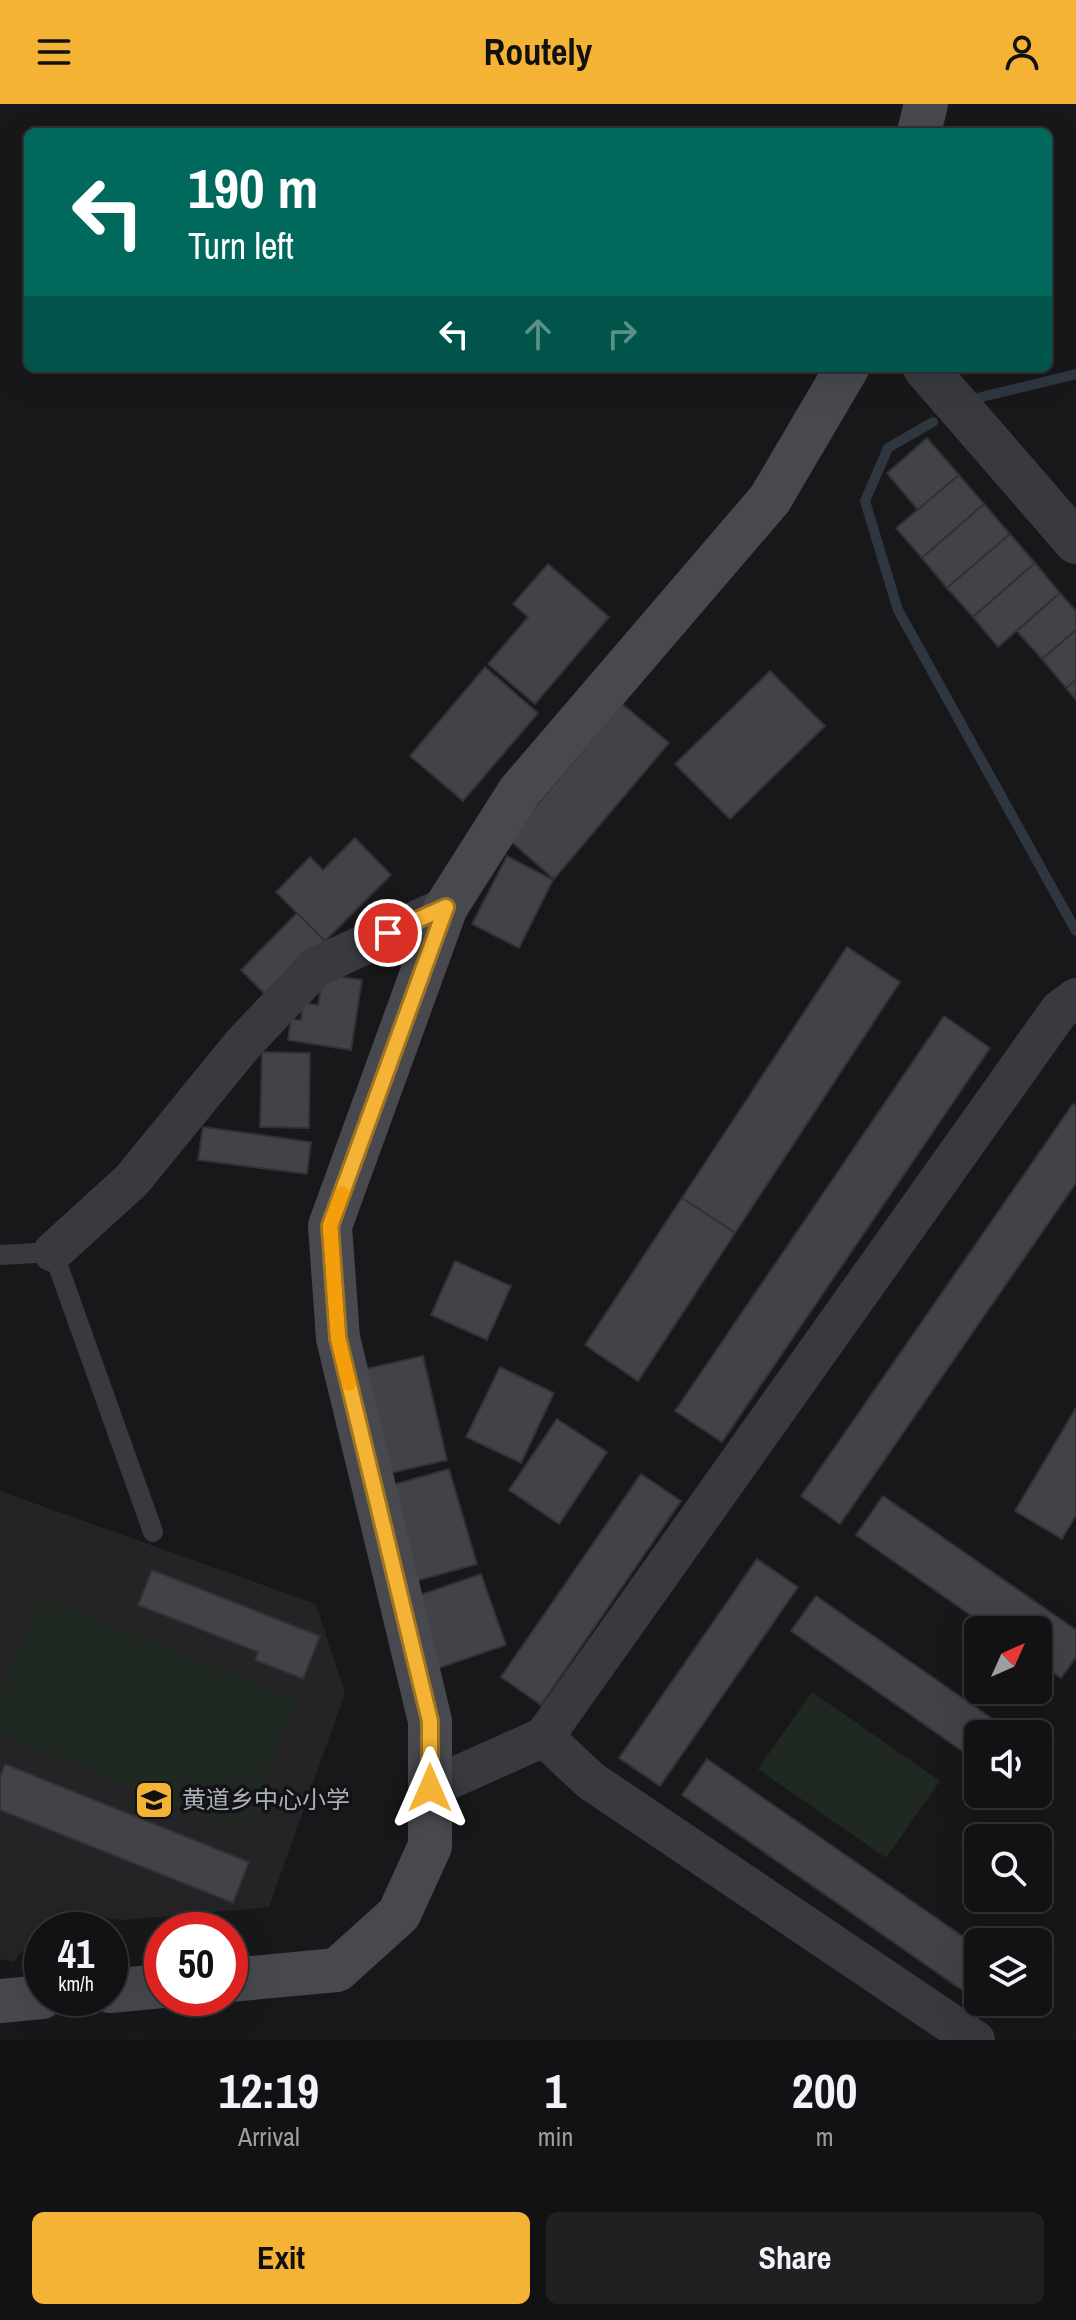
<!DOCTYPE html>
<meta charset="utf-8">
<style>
:root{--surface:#121214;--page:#1f2022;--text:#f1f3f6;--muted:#9c9ea0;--line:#313234;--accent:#f5b335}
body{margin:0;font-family:"Archivo Narrow","Noto Sans SC",sans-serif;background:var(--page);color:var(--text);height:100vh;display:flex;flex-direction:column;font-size:30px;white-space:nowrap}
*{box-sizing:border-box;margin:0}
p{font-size:26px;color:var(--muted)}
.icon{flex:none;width:44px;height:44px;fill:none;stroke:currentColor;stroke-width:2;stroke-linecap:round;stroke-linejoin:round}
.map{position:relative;height:1936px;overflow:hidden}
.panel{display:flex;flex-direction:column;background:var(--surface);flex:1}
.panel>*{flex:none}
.guide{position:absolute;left:24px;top:24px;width:1028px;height:244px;border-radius:12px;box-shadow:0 8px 32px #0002,0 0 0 2px var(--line);background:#00695c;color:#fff;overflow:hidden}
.needle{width:52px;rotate:45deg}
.controls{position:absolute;left:964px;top:1512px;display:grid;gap:16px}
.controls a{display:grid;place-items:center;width:88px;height:88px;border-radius:12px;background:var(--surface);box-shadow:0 8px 32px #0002,0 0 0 2px var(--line);font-size:40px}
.speed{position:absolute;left:24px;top:1808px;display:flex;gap:16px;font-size:40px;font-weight:700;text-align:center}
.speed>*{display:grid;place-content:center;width:104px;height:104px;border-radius:50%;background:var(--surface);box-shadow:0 8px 32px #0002,0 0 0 2px var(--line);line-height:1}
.speed small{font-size:20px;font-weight:400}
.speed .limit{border:12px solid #d22;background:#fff;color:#111}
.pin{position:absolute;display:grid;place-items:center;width:68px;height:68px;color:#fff;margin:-34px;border:4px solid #fff;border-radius:50%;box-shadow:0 2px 8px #0007}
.me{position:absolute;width:88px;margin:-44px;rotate:0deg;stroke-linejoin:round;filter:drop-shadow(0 0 6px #0008)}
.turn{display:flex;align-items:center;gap:28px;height:168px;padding:0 32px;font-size:36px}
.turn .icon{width:104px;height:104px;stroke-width:2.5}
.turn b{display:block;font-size:56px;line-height:68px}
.lanes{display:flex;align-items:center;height:76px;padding:0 32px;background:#0003;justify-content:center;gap:40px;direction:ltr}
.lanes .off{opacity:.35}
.eta{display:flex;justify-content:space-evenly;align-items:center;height:136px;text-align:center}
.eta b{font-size:48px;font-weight:700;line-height:56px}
.button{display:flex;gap:16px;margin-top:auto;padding:16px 32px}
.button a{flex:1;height:92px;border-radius:12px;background:var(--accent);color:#111;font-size:32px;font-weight:700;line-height:92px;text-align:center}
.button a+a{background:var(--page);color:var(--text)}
header{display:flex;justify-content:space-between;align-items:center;height:104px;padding:0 32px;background:var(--accent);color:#111;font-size:36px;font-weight:700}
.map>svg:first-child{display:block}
</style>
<header><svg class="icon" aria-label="menu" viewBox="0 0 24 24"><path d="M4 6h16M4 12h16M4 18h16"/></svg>Routely<svg class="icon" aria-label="person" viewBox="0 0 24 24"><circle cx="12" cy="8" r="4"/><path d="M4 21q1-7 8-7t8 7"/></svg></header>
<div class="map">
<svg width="1076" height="1936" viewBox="0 0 1076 1936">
<rect width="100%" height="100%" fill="#18181a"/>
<!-- built -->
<path fill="#242427" d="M0,1387L316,1500L345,1589L269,1803L123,1816L59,1807L13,1858L0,1855Z"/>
<!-- green -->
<g fill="#202921">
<path d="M40,1493L297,1596L244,1729L0,1631V1594Z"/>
<path d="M812,1588L940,1677L886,1754L758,1665Z"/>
</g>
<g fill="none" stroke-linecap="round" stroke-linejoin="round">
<!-- stream -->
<g stroke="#2e373f" stroke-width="10">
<path d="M973,295L1076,270"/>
<path d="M933,318L888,344L865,397L898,506L1076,827"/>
</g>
</g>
<!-- building -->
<g fill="#424347" stroke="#323236" stroke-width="2">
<path d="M927,334L959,371L918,406L887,369Z"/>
<path d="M959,371L984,400L922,454L896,424Z"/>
<path d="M984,400L1010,430L947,484L922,454Z"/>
<path d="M1010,430L1035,459L973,513L947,484Z"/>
<path d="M1035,459L1060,489L998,543L973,513Z"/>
<path d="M548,460L609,513L535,600L488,560L528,513L513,500Z"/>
<path d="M1060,489L1076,507V526L1042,555L1017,527Z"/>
<path d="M1076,526V576L1066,584L1042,555Z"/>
<path d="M485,563L538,609L463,697L410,652Z"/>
<path d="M770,567L825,622L730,715L675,660Z"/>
<path d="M1076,576V596L1066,584Z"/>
<path d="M622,600L669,639L554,775L508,735Z"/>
<path d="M355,734L391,771L325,837L276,788L310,753L323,766Z"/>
<path d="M507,752L553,776L519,844L472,820Z"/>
<path d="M297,809L325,837L268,893L241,866Z"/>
<path d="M847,843L900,878L735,1129L682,1094Z"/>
<path d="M323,870L362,876L351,946L288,936L291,915L301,916L303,899L318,901Z"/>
<path d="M944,912L990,944L722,1338L675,1307Z"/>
<path d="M262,948L310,949L309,1024L260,1023Z"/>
<path d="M1073,1000L1076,1002V1079L840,1420L801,1392Z"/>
<path d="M203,1023L311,1038L307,1070L198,1056Z"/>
<path d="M682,1094L735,1129L638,1277L585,1241Z"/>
<path d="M455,1157L511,1182L487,1236L431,1211Z"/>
<path d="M423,1252L447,1356L377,1372L352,1268Z"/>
<path d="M500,1263L554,1289L521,1359L466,1333Z"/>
<path d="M1076,1304V1411L1062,1435L1015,1407Z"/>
<path d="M557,1315L607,1348L559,1420L509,1386Z"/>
<path d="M449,1365L477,1460L409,1479L381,1384Z"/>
<path d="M641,1370L681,1397L541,1601L501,1573Z"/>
<path d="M883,1392L1076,1526V1553L1061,1574L1038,1558V1526H992L856,1431Z"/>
<path d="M757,1455L798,1483L660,1682L619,1654Z"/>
<path d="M152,1466L320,1532L303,1575L255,1556L258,1548L138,1501Z"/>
<path d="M481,1470L506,1541L439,1564L414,1493Z"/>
<path d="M816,1492L1014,1630H978V1658L791,1527Z"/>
<path d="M707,1655L978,1843V1897L682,1691Z"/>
<path d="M5,1660L249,1758L233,1799L0,1706V1672Z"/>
</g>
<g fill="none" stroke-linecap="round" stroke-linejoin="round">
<!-- service -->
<path stroke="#393a3f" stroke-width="20" d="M0,1151L53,1148L153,1428"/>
<!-- minor -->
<g stroke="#393a3f" stroke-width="40">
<path d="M53,1148L132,1076L243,940L316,863L446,803"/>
<path d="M544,1633L591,1677L975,1936"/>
<path d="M430,1684L544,1633L1059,907L1076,894"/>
</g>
<!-- tertiary -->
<path stroke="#393a3f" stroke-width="44" d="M925,264L1076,438"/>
<!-- secondary -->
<g stroke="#47494f" stroke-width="44">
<path d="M919,28L926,0"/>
<path d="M230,1876L337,1866L399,1810L430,1742V1617L338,1234L330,1122L446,803L519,688L770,395L847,264"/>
<path d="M110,1887L162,1882"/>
<path d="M0,1897L42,1893"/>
</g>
</g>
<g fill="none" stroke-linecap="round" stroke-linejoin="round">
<!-- route casing -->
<g stroke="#9f7422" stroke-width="20">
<path id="route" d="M388,829L446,803L330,1122L338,1234L430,1617V1684"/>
</g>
<!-- route -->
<use href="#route" stroke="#f5b335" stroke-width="14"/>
<!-- slow -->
<path stroke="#f59e0b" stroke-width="14" d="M342,1089L330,1122L338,1234L349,1280"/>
</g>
<!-- icons -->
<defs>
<g id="school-square" transform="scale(2)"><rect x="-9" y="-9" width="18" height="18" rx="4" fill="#f5b335" stroke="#131315"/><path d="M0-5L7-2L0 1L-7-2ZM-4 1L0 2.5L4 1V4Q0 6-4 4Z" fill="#111"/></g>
</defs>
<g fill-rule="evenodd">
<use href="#school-square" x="154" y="1696"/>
</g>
<g text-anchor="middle" stroke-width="7" stroke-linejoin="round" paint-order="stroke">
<!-- poi labels -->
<g font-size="24" fill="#aaafba" stroke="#131315" text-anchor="start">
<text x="182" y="1704">黄道乡中心小学</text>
</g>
</g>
</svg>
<div class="controls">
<a><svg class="needle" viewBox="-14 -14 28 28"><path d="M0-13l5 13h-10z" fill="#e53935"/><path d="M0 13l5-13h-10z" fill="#9c9ea0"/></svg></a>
<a><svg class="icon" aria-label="sound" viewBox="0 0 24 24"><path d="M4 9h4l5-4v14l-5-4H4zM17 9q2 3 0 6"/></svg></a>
<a><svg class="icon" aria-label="search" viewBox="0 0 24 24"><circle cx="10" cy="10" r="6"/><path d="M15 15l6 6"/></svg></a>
<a><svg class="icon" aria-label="layers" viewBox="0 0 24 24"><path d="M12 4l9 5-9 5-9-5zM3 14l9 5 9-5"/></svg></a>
</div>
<div class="speed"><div>41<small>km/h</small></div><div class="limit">50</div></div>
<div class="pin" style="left:388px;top:829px;background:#d93025"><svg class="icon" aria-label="arrive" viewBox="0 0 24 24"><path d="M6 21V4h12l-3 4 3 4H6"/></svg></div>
<svg class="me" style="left:430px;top:1684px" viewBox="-20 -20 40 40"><path d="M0-17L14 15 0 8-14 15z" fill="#f5b335" stroke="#fff" stroke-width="4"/></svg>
<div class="guide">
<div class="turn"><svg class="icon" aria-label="left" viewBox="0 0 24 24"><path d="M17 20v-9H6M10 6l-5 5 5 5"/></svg><div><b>190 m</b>Turn left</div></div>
<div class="lanes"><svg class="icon" aria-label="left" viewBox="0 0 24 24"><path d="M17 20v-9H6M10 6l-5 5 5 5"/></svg><svg class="icon off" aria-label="ahead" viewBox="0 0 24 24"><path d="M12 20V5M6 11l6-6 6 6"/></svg><svg class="icon off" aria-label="right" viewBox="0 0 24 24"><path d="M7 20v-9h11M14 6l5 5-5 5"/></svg></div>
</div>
</div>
<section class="panel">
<div class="eta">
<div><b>12:19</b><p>Arrival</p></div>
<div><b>1</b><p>min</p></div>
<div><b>200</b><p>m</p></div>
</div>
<div class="button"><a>Exit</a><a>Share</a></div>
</section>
